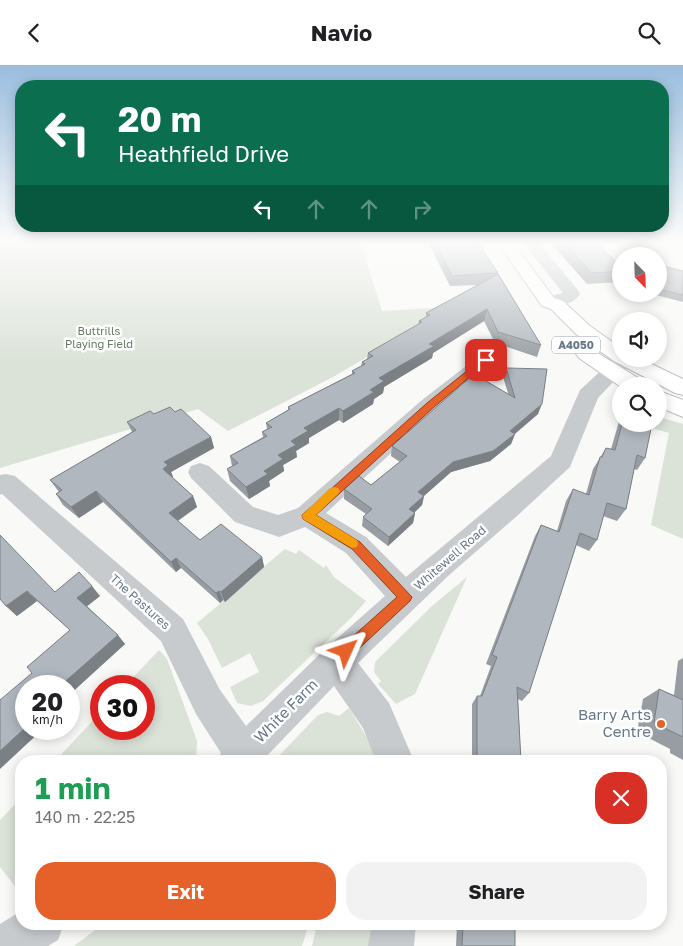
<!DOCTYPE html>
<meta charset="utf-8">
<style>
:root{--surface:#fff;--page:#f2f2f2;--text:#202124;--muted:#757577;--accent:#e6612a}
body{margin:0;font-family:"Golos Text",sans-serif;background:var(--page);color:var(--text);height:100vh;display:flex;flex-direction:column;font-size:19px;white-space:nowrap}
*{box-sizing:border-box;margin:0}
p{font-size:16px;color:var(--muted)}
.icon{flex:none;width:28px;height:28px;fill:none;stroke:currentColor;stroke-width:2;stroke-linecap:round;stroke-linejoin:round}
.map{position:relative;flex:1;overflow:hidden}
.side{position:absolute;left:15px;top:690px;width:652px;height:175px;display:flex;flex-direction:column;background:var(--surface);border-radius:20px;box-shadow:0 2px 12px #0003}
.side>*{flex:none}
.banner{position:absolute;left:15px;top:15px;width:654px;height:152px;border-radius:20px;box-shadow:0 2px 12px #0003;background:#0b6e4f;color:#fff;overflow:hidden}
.needle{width:32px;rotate:157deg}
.buttons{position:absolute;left:612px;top:182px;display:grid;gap:10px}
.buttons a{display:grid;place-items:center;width:55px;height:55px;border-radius:50%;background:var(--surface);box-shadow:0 2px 12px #0003;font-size:25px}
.speed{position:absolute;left:15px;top:610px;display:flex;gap:10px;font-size:25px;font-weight:700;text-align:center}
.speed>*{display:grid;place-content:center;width:65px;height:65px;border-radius:50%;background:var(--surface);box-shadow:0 2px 12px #0003;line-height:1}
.speed small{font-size:12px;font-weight:400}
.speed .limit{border:8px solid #d22;background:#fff;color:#111}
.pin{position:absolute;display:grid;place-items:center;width:42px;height:42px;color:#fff;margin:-21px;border-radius:10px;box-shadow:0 2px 8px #0006}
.me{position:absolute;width:55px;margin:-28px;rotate:48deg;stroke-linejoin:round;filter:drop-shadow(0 0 4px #0008)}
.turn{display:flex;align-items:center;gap:18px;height:105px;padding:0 20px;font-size:22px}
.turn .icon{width:65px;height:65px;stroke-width:2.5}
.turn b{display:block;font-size:35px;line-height:42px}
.lanes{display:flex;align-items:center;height:48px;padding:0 20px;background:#0003;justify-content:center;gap:25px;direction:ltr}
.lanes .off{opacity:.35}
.round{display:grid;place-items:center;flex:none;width:52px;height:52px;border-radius:20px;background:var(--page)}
.overview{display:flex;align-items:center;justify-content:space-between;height:85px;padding:0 20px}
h1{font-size:30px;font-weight:700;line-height:38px;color:#1e9e55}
.cta{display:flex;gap:10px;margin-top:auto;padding:10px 20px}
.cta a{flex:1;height:58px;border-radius:20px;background:var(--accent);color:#fff;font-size:20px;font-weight:700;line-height:58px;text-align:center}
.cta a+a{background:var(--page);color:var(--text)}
header{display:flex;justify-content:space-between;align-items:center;height:65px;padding:0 20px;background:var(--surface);font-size:22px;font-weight:700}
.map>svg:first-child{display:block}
</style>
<header><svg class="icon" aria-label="back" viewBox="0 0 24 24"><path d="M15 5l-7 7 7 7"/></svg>Navio<svg class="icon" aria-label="search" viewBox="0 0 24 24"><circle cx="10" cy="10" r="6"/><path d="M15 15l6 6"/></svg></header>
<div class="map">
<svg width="683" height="881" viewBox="0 0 683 881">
<rect width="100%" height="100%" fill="#f9f9f7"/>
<!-- green -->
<g fill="#dbe2d8">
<path d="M0,175H360L382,246L434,243L437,251L333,312L228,366L198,344L0,403Z"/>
<path d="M659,352L683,359V474L651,460L669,368L639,359H659Z"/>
<path d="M285,484L296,489L299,485L324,503L326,500L334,512L366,536L351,553L263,636L251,641L237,638L230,622L259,607L250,588L222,603L208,574L197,558Z"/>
<path d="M467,512L415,629L396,639L378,619L381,616L374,607L375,597L432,541Z"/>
<path d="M159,585L167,594L197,676L196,696H55L101,647V664H144V621H125Z"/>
<path d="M349,643L381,696H274L318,650L327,647L339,651Z"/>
<path d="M21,733V829L0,802V755Z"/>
<path d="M103,859H309L302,881H74Z"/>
<path d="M317,859H372L369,881H312Z"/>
</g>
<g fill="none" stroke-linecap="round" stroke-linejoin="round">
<!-- major casing -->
<g stroke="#babec2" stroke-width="2">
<g id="major">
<path d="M496,175H511L554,233L563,236L590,261L621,283V294H641L683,314V330L675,328L614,296L576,269L551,244L542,241Z"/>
<path d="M586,283L593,285L643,316L646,321L621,322L579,293L576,289L579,285Z"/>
<path d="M659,326L683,335V352L659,342Z"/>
</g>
</g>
<!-- minor -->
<g fill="#c7cbce" fill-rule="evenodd">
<path d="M521,175H536L578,225L580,229C573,240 555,244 542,241L539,237L542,233L563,228Z"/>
<path d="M486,289L493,291L496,295L493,299L438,345L326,448L366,472L406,512L551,391L580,325L618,290L621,289V294H635L598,333L570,402L517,451L448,511L358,598L389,638L414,696H376L363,663L334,621L262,696H217L221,688L196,649L161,576L2,429L0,430V410L6,409L15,411L183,554L220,625L246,661L324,585L385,531L346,488L305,462L279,472L235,457L191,413L188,407L191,401L200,398L209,401L253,442L278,450L298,443L422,335L479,291Z"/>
<path d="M21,846V859H64L58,875L48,881H0V859Z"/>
<path d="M372,859H416L414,881H368Z"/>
</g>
<!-- major -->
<use href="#major" fill="#fff" fill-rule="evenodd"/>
</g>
<!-- wall -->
<g fill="#979da3">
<path d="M427,175H476L498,208L541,280L537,292L495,278L484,256L433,288L432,293L384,322L383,328L374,334L373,339L343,358L339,355L309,373V378L296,386L297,392L283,400L284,406L269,416L270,421L249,434L230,416L227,404L232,401L230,391L263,372L262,367L267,364L266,358L288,345V342L352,309V306L361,301L362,297L367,294L368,288L418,260L419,256L426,252V248L477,220L450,221Z"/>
<path d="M548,175H594L621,202V217L587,219Z"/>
<path d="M659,200L683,206V237L652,229H659Z"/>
<path d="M506,303L538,349L515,369L511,379L490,396L451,407L424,431L422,440L414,448H415L413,458L388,481L362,461L363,452L366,449L344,434V424L371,420L400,397L391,391L392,381L508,328L503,312Z"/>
<path d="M175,347L211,372L214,383L171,407L173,412H172L193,431L197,442L178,456L200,475L262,492L264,502L225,537L223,535L220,538L181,503L176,507L103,437L79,453L63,440L56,429L59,427L50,415L132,367L127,357L154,349Z"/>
<path d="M621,350V359H652L645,393L637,405L634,404L626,444L617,456L603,451L597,475L589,486L576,480L529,628L522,636L518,634L521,696H468L472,692V639L477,631H480L491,601L486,599L535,471L541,460L557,466L566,436L573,424L586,429L593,404L606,383L611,384L620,353Z"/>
<path d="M55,527L100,531L87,541L125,579L69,630V621L32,608L70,565L37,536L17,551L6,541L0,534Z"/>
<path d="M683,593V695L670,688V684L637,667L643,634L659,624L674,630L678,596Z"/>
<path d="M457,859H515V881H456Z"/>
</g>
<!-- shaded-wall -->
<g fill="#7b8085">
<path d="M487,244L484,256L433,288L432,293L384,322L383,328L374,334L373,339L343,358V346L370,325L379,313L429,279Z"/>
<path d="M542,339L538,349L506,376L510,366Z"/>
<path d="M339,343V355L309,373V378L296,386L297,392L283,400L284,406L269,416L270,421L249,434L246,422L264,406L304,363Z"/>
<path d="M515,369L511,379L490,396L451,407L417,437L418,427L453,397Z"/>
<path d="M211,372L214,383L171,407L173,412L167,415L163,404L164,397Z"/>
<path d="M96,426L103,437L79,453L71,442Z"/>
<path d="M193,431L197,442L174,458L169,448Z"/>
<path d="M424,431L422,440L407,454L409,444Z"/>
<path d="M415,448L413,458L388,481L389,472Z"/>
<path d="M262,492L264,502L225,537L221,527Z"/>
<path d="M176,493L181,503L176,507L171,497Z"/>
<path d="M92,521L100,531L86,542L77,533Z"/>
<path d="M27,526L37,536L17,551L6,541Z"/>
<path d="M219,526L223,535L220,538L216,528Z"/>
<path d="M118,570L125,579L69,630V621H60Z"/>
<path d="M26,662V664H43L0,704V686Z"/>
</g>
<!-- building -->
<g fill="#b0b7be" stroke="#7b8085">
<path d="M434,175H476L498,208L452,211Z"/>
<path d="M561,175H594L621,202V206L592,208Z"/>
<path d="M659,200L683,206V230L659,224Z"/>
<path d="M498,209L541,280L498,267L487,244L429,279L434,281L379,313L384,316L370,325L374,327L343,346L339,343L304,363L308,366L291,376L296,380L278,390L283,394L264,406L268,409L246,422L227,404L238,398L230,391L267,371L262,367L272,362L266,358L290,344L288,342L355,308L352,306L365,299L362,297L373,291L368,288L422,257L419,256L430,250L426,248Z"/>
<path d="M506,303L547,304L542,339L510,366L515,369L493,386L453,397L418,427L424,431L409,444L415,448L389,472L363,452L372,444L344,424L359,411L371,420L407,391L392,381L474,309L515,333Z"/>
<path d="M170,342L175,347L181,344L211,372L164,397L168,400L163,404L193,431L169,448L200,475L221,459L262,492L221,527L219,526L216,528L176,493L171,497L96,426L71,442L56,429L62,425L50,415L136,365L127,357L150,346L154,349Z"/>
<path d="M622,359H652L645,393L637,390L626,444L607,438L597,475L580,468L529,628L517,622L521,696H472V692L477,693V631H482L497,592L492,590L541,460L559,467L573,424L589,430L600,392H602L606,383L615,385Z"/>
<path d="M0,470L55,527L79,507L92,521L77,533L118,570L60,621H26V662L0,686V635L32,608L27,602L70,565L27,526L6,541L0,534Z"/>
<path d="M659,624L683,635V672L654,658Z"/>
<path d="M463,859H515V881H462Z"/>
</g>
<!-- sky -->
<linearGradient id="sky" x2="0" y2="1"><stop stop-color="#99bdde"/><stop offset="0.59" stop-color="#fcfcfb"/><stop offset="1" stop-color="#fcfcfb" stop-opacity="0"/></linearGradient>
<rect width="683" height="299" fill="url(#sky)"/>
<!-- route -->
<path fill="#e6612a" stroke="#963f1b" d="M483,293L490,295L434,342L316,450L360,477L412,532L410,536L351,591L346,593L341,591L339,586L341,582L397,532L352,484L303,454L302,450L427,338Z"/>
<!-- slow -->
<path fill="#f59e0b" d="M334,422L338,423L340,426L338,429L316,450L357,475L358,478L357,482L352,483L303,454L302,450L330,423Z"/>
<!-- markers -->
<circle fill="#e6612a" stroke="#fff" stroke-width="2" cx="661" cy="659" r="5"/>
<g text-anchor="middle" stroke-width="5" stroke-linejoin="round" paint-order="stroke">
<!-- far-park labels -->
<g font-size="11" fill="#667a63" stroke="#fff">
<text x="99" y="270">Buttrills<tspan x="99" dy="13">Playing Field</tspan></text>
</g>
<!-- shield labels -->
<rect fill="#fff" stroke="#95a0ac" stroke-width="1" x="552" y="271.5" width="48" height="17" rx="4"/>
<g font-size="11" font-weight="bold" fill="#687889">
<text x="576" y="284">A4050</text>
</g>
<!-- street labels -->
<g font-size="12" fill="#687889" stroke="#fff">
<text transform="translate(450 493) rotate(-41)" y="4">Whitewell Road</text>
<text transform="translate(140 537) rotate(42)" y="4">The Pastures</text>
</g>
<!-- near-street labels -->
<g font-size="15" fill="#687889" stroke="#fff">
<text transform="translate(286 646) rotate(-45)" y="5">White Farm</text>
</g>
<!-- near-poi labels -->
<g font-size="15" fill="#687889" stroke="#fff" text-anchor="end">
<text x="651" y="655">Barry Arts<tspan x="651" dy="17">Centre</tspan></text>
</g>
</g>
</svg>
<div class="buttons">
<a><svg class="needle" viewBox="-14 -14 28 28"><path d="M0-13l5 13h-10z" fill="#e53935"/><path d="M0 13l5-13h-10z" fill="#757577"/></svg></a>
<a><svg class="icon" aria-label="sound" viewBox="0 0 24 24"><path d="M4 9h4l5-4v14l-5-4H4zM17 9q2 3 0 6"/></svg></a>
<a><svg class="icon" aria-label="search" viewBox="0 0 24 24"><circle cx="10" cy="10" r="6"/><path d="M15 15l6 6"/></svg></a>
</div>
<div class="speed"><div>20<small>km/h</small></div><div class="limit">30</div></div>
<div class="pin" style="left:486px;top:295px;background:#d93025"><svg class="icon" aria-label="arrive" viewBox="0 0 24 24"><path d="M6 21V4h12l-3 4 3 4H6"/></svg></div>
<svg class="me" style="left:346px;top:586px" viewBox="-20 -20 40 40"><path d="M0-17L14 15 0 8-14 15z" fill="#e6612a" stroke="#fff" stroke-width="4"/></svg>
<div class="banner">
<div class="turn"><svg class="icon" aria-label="left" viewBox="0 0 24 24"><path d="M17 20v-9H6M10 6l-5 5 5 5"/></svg><div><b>20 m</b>Heathfield Drive</div></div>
<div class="lanes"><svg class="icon" aria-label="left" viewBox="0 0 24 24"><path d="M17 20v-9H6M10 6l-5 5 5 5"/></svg><svg class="icon off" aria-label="ahead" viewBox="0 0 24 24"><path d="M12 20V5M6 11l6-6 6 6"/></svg><svg class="icon off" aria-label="ahead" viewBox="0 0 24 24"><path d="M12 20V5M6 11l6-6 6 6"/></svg><svg class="icon off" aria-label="right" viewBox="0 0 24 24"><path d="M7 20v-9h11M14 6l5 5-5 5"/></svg></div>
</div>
<section class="side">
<div class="overview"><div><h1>1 min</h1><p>140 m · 22:25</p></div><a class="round" style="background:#d93025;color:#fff"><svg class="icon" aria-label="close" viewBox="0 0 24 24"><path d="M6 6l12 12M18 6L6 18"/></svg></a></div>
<div class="cta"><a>Exit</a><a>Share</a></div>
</section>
</div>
